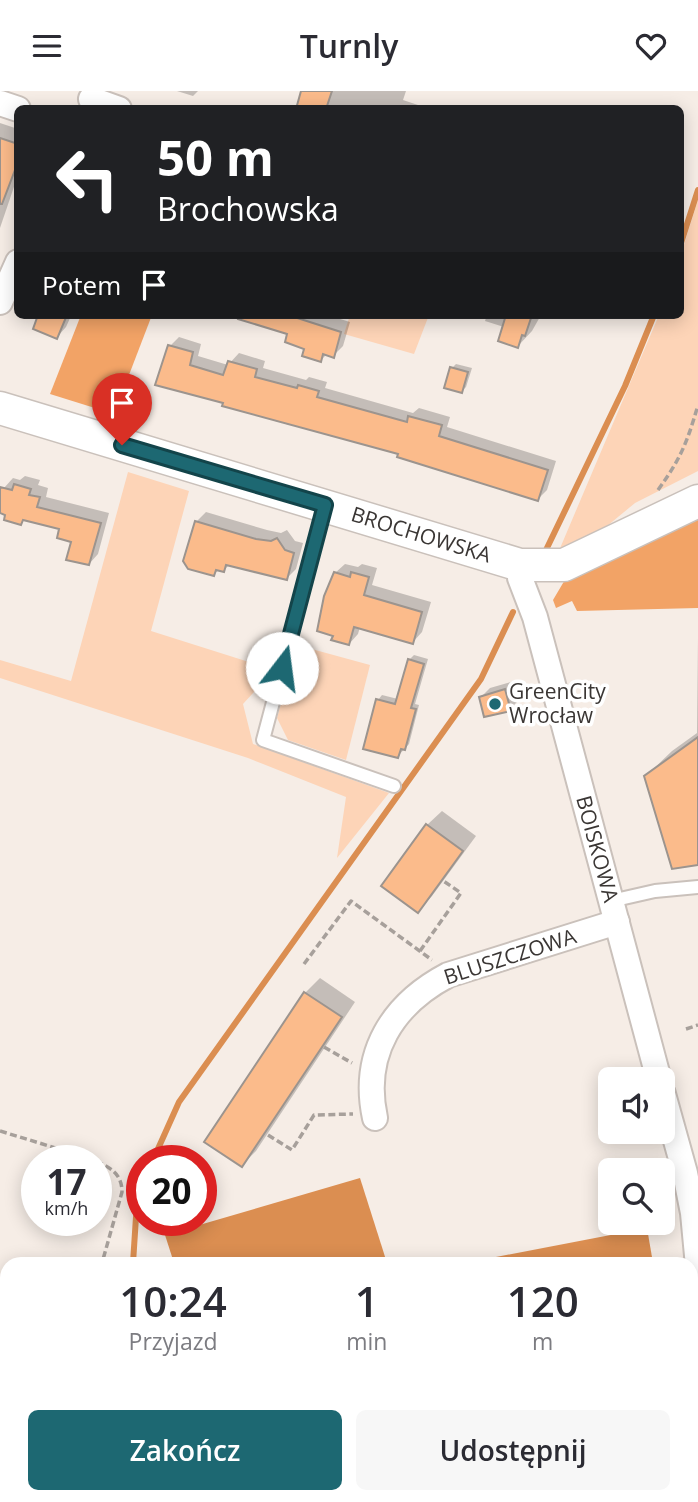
<!DOCTYPE html>
<html lang="pl">
<meta charset="utf-8">
<style>
:root{--surface:#fff;--page:#f7f7f7;--text:#2b2b33;--muted:#7c7c81;--accent:#1d6872}
body{margin:0;font-family:"Open Sans",sans-serif;background:var(--page);color:var(--text);height:100vh;display:flex;flex-direction:column;font-size:26px;white-space:nowrap}
*{box-sizing:border-box;margin:0}
p{font-size:23px;color:var(--muted)}
.icon{flex:none;width:38px;height:38px;fill:none;stroke:currentColor;stroke-width:2;stroke-linecap:round;stroke-linejoin:round}
.map{position:relative;flex:1;overflow:hidden}
.details{position:absolute;left:0px;top:1166px;width:698px;height:247px;display:flex;flex-direction:column;background:var(--surface);border-radius:21px 21px 0 0;box-shadow:0 4px 18px #0003}
.details>*{flex:none}
.hud{position:absolute;left:14px;top:14px;width:670px;height:214px;border-radius:10px;box-shadow:0 4px 18px #0003;background:#202124;color:#fff;overflow:hidden}
.tools{position:absolute;left:598px;top:976px;display:grid;gap:14px}
.tools a{display:grid;place-items:center;width:77px;height:77px;border-radius:10px;background:var(--surface);box-shadow:0 4px 18px #0003;font-size:35px}
.speed{position:absolute;left:21px;top:1054px;display:flex;gap:14px;font-size:35px;font-weight:700;text-align:center}
.speed>*{display:grid;place-content:center;width:91px;height:91px;border-radius:50%;background:var(--surface);box-shadow:0 4px 18px #0003;line-height:1}
.speed small{font-size:18px;font-weight:400}
.speed .limit{border:10px solid #d22;background:#fff;color:#111}
.pin{position:absolute;display:grid;place-items:center;width:60px;height:60px;color:#fff;margin:-72px -30px;border-radius:50% 50% 50% 0;rotate:-45deg;box-shadow:0 0 7px #0007}
.pin .icon{rotate:45deg}
.me{position:absolute;width:77px;margin:-38px;rotate:15deg;stroke-linejoin:round;filter:drop-shadow(0 0 5px #0008)}
.turn{display:flex;align-items:center;gap:24px;height:147px;padding:0 28px;font-size:32px}
.turn .icon{width:91px;height:91px;stroke-width:2.5}
.turn b{display:block;font-size:49px;line-height:60px}
.then{display:flex;align-items:center;height:66px;padding:0 28px;background:#0003;gap:14px;font-size:26px}
.eta{display:flex;justify-content:space-evenly;align-items:center;height:119px;text-align:center}
.eta b{font-size:42px;font-weight:600;line-height:49px}
.button{display:flex;gap:14px;margin-top:auto;padding:14px 28px}
.button a{flex:1;height:80px;border-radius:10px;background:var(--accent);color:#fff;font-size:28px;font-weight:600;line-height:80px;text-align:center}
.button a+a{background:var(--page);color:var(--text)}
header{display:flex;justify-content:space-between;align-items:center;height:91px;padding:0 28px;background:var(--surface);font-size:32px;font-weight:600}
.map>svg:first-child{display:block}
</style>
<header><svg class="icon" aria-label="menu" viewBox="0 0 24 24"><path d="M4 6h16M4 12h16M4 18h16"/></svg>Turnly<svg class="icon" aria-label="heart" viewBox="0 0 24 24"><path d="M12 20l-8-8c-3-5 5-10 8-4 3-6 11-1 8 4z"/></svg></header>
<div class="map">
<svg width="698" height="1411" viewBox="0 0 698 1411">
<rect width="100%" height="100%" fill="#f6ede6"/>
<!-- green -->
<g fill="#fdd4b7">
<path d="M698,109V380L635,412L584,454L558,462L659,224H681V163Z"/>
<path d="M350,224H429L414,263L344,243Z"/>
<path d="M128,381L189,400L151,540L274,579L243,613L253,653L389,702L337,767L346,706L248,667L0,587V569L71,590Z"/>
<path d="M297,554L370,574L346,669L288,649L277,627Z"/>
</g>
<!-- forest -->
<g fill="#f2a366">
<path d="M81,224H152L114,323L50,303Z"/>
<path d="M698,418V517L577,520L572,510L556,517L553,509L566,487Z"/>
</g>
<!-- water -->
<g fill="#db8e51">
<path d="M360,1087L387,1172H174L165,1144Z"/>
<path d="M647,1137L653,1172H465Z"/>
</g>
<!-- shadow -->
<g fill="#0003">
<path d="M177,0H198L193,5Z"/>
<path d="M303,0H406L403,9L430,18H298Z"/>
<path d="M0,32L18,38V84L0,137Z"/>
<path d="M40,224H74L71,225L66,236L57,246Z"/>
<path d="M297,224H327L350,231L343,255L333,265L327,263L321,269L307,257L295,227Z"/>
<path d="M487,224H541L532,240L518,255L504,236L485,230Z"/>
<path d="M179,246L201,253L198,265L228,274L239,262L265,270L263,277L306,289L309,286L327,291L325,297L413,322L419,317L450,326L447,336L556,370L547,399L538,408L400,362L225,314L170,255Z"/>
<path d="M456,273L472,277L466,296L462,300L452,277Z"/>
<path d="M25,385L40,389L38,394L48,397L46,406L109,422L98,463L89,473L61,437L25,428L21,432L7,423L0,421L4,397L13,387L20,389Z"/>
<path d="M206,421L267,439L281,442L287,439L295,450L303,452L296,478L286,488L230,473L224,479L220,478L214,483L196,431Z"/>
<path d="M345,473L358,476L362,473L377,477L372,494L431,511L422,541L413,551L360,536L358,543L349,553L335,482Z"/>
<path d="M698,546V772L646,685L672,660L697,642Z"/>
<path d="M414,564L428,568L415,613L419,614L409,653L398,665L378,609L382,604L398,608L410,568Z"/>
<path d="M514,590L519,609L510,618L480,607L490,597Z"/>
<path d="M442,720L476,745L432,805L418,820L427,734Z"/>
<path d="M320,887L355,911L256,1060L242,1074L207,1050L305,902Z"/>
<rect x="496" y="1405" width="46" height="6"/>
<rect x="651" y="1405" width="37" height="6"/>
</g>
<g fill="none" stroke-linecap="round" stroke-linejoin="round">
<!-- stream -->
<g stroke="#db8e51" stroke-width="6">
<path d="M681,152L698,99"/>
<path d="M546,459L625,295L654,224"/>
<path d="M153,1069L179,1011L481,588L513,521"/>
<path d="M133,1172L136,1126L142,1095"/>
<path d="M415,1405V1411"/>
</g>
</g>
<!-- building -->
<g fill="#fbbb8b" stroke="#9c948e" stroke-width="2">
<path d="M301,0H332L326,18H296Z"/>
<path d="M0,47L18,53V71L2,113H0Z"/>
<path d="M38,224H67L57,248L33,238Z"/>
<path d="M239,224H288L341,241L334,267L323,263L321,271L302,265L304,258L285,251L287,243L238,228Z"/>
<path d="M506,224H532L525,245L522,244L518,257L498,250Z"/>
<path d="M168,254L193,261L190,274L223,284L228,270L257,278L255,286L297,297L298,294L319,300L317,306L407,331L408,325L442,334L439,345L548,379L538,410L397,366L398,363L222,315L223,312L155,294Z"/>
<path d="M450,276L468,281L462,302L444,297Z"/>
<path d="M14,393L31,398L29,404L40,406L37,416L101,432L89,474L66,469L71,451L57,447L59,438L23,429L21,434L4,429L5,424L0,422V396L12,399Z"/>
<path d="M195,430L256,448L271,450L277,447L285,459L294,462L287,489L226,474L224,481L216,479L214,485L188,478L183,470Z"/>
<path d="M334,481L350,486L351,481L369,486L364,504L422,521L413,553L354,536L349,554L331,549L333,545L317,540L324,505Z"/>
<path d="M408,568L424,573L411,617L416,618L405,659L401,658L398,667L363,658L376,608L395,613Z"/>
<path d="M505,598L511,620L484,626L479,606Z"/>
<path d="M698,646V774L672,778L644,685Z"/>
<path d="M426,733L463,760L418,822L381,795Z"/>
<path d="M304,901L342,926L242,1076L204,1051Z"/>
</g>
<g fill="none" stroke-linecap="round" stroke-linejoin="round">
<!-- service casing -->
<g stroke="#cac1bb" stroke-width="16">
<g id="service">
<path d="M325,415L263,649L394,695"/>
<path d="M611,810L655,800L698,796"/>
</g>
</g>
<!-- minor casing -->
<g stroke="#cac1bb" stroke-width="28">
<g id="minor">
<path d="M91,8L119,18"/>
<path d="M0,12L18,18"/>
<path d="M0,211L18,171"/>
<path d="M520,474V487L535,526L659,989"/>
<path d="M663,1003L685,1082L693,1122L698,1175"/>
<path d="M375,1027C361,962 393,913 448,884L617,831"/>
</g>
</g>
<!-- tertiary casing -->
<g stroke="#cac1bb" stroke-width="35">
<path id="tertiary" d="M0,317L520,474H564L698,410"/>
</g>
<!-- path -->
<g stroke="#a7a09b" stroke-width="3.5" stroke-dasharray="7 3.5" stroke-linecap="butt">
<path d="M658,399C681,367 687,352 698,314"/>
<path d="M420,860L461,802L442,789"/>
<path d="M304,873L351,810L432,869"/>
<path d="M686,938L698,934"/>
<path d="M324,956L352,972"/>
<path d="M0,1040L95,1069"/>
<path d="M268,1044L292,1059L314,1024L353,1023"/>
<path d="M96,1070C111,1077 122,1083 122,1101L102,1172"/>
<path d="M252,1405L255,1411"/>
<path d="M12,1411L75,1405"/>
</g>
<!-- service -->
<use href="#service" stroke="#fff" stroke-width="12"/>
<!-- minor -->
<use href="#minor" stroke="#fff" stroke-width="24"/>
<!-- tertiary -->
<use href="#tertiary" stroke="#fff" stroke-width="32"/>
</g>
<g fill="none" stroke-linecap="round" stroke-linejoin="round">
<!-- route casing -->
<g stroke="#13444a" stroke-width="18">
<path id="route" d="M122,354L325,414L282,577"/>
</g>
<!-- route -->
<use href="#route" stroke="#1d6872" stroke-width="12"/>
</g>
<!-- markers -->
<circle fill="#1d6872" stroke="#fff" stroke-width="2.5" cx="495" cy="613" r="7"/>
<g text-anchor="middle" stroke-width="7" stroke-linejoin="round" paint-order="stroke">
<!-- street labels -->
<g font-size="21" fill="#3a3634" stroke="#fff">
<text transform="translate(421 444) rotate(17)" y="7">BROCHOWSKA</text>
<text transform="translate(597 758) rotate(75)" y="7">BOISKOWA</text>
<text transform="translate(510 866) rotate(-18)" y="7">BLUSZCZOWA</text>
</g>
<!-- poi labels -->
<g font-size="21" fill="#3a3634" stroke="#fff" text-anchor="start">
<text x="509" y="608">GreenCity<tspan x="509" dy="24">Wrocław</tspan></text>
</g>
</g>
</svg>
<div class="tools">
<a><svg class="icon" aria-label="sound" viewBox="0 0 24 24"><path d="M4 9h4l5-4v14l-5-4H4zM17 9q2 3 0 6"/></svg></a>
<a><svg class="icon" aria-label="search" viewBox="0 0 24 24"><circle cx="10" cy="10" r="6"/><path d="M15 15l6 6"/></svg></a>
</div>
<div class="speed"><div>17<small>km/h</small></div><div class="limit">20</div></div>
<div class="pin" style="left:122px;top:354px;background:#d93025"><svg class="icon" aria-label="arrive" viewBox="0 0 24 24"><path d="M6 21V4h12l-3 4 3 4H6"/></svg></div>
<svg class="me" style="left:282px;top:577px" viewBox="-20 -20 40 40"><circle r="19" fill="#fff"/><path d="M0-13L10 11 0 6-10 11z" fill="#1d6872"/></svg>
<div class="hud">
<div class="turn"><svg class="icon" aria-label="left" viewBox="0 0 24 24"><path d="M17 20v-9H6M10 6l-5 5 5 5"/></svg><div><b>50 m</b>Brochowska</div></div>
<div class="then">Potem<svg class="icon" aria-label="arrive" viewBox="0 0 24 24"><path d="M6 21V4h12l-3 4 3 4H6"/></svg></div>
</div>
<section class="details">
<div class="eta">
<div><b>10:24</b><p>Przyjazd</p></div>
<div><b>1</b><p>min</p></div>
<div><b>120</b><p>m</p></div>
</div>
<div class="button"><a>Zakończ</a><a>Udostępnij</a></div>
</section>
</div>
